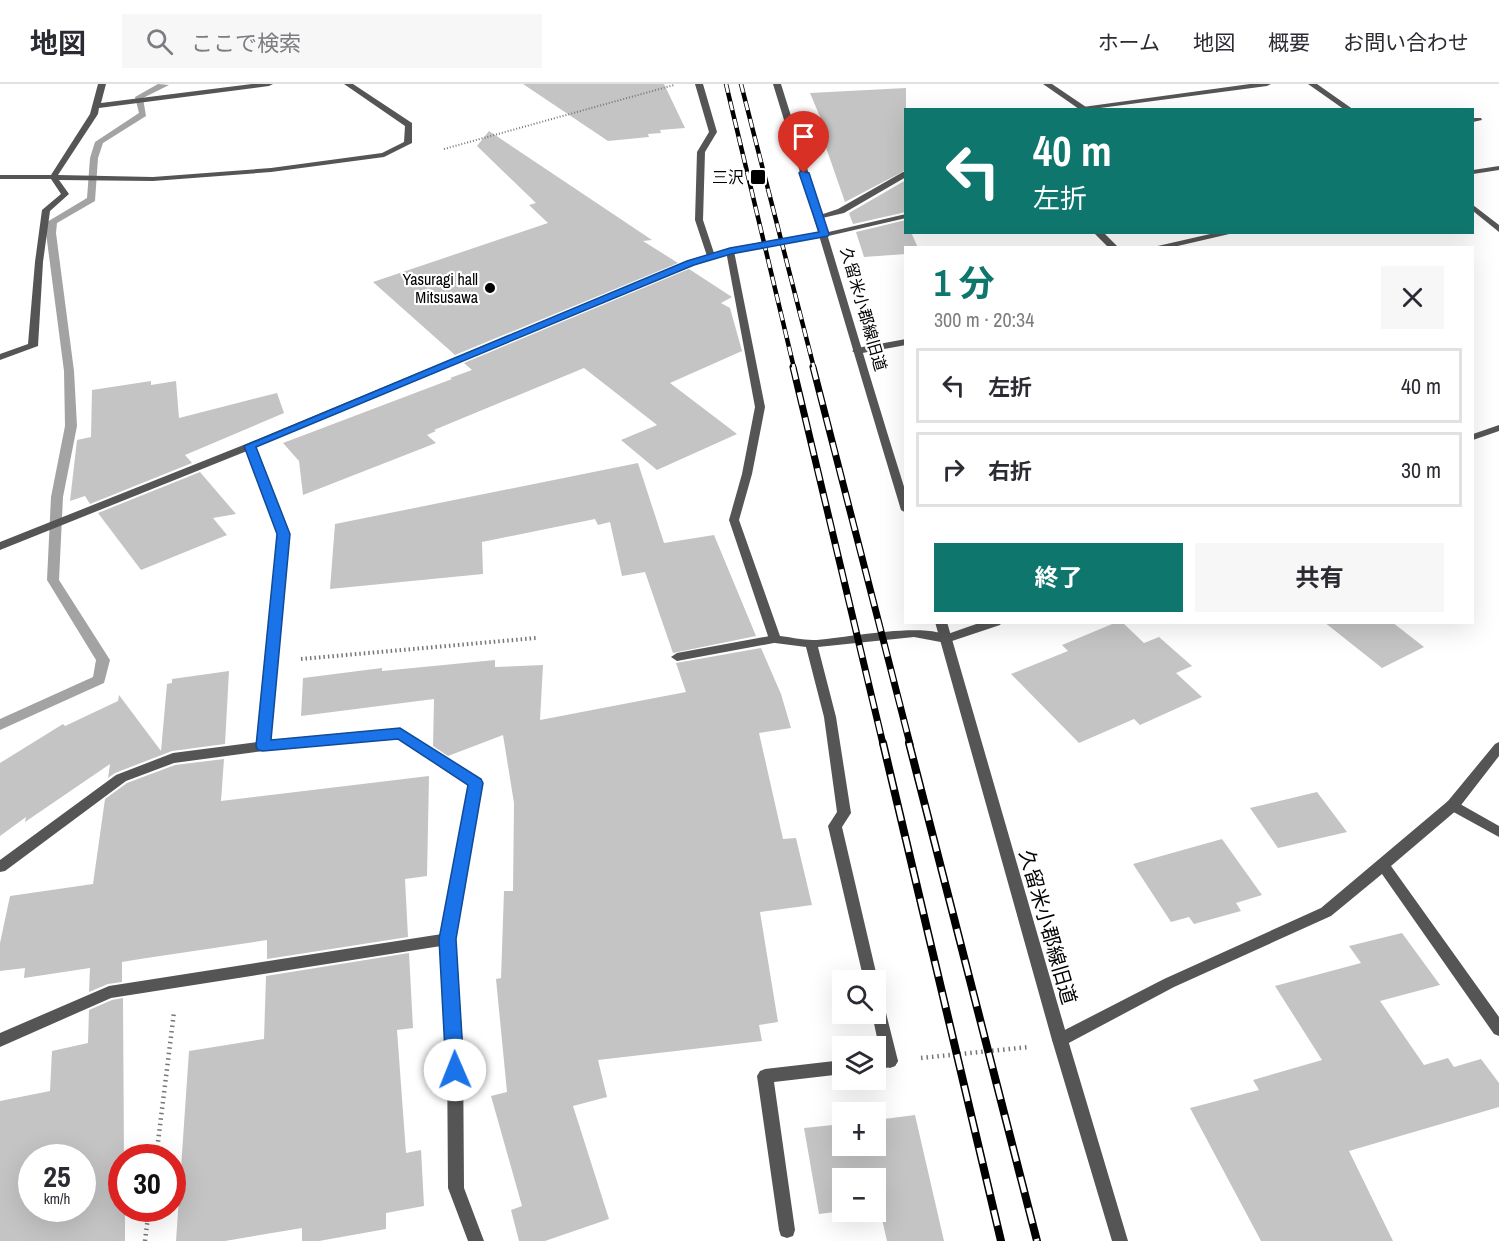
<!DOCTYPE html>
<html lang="ja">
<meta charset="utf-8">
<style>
:root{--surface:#fff;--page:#f7f7f7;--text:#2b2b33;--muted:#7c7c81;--line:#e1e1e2;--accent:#0f766e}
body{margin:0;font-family:"Archivo Narrow","Noto Sans JP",sans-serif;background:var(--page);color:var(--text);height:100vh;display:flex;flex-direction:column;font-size:22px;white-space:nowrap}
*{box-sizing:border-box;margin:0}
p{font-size:20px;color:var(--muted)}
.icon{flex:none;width:33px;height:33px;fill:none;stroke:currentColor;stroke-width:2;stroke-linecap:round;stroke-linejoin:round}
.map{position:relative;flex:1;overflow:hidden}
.sheet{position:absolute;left:904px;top:162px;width:570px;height:378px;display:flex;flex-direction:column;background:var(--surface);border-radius:0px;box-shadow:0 6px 24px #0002}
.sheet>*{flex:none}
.hud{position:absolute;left:904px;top:24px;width:570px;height:126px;border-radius:0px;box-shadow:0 6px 24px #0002;background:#0f766e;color:#fff;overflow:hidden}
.buttons{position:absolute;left:832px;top:886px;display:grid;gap:12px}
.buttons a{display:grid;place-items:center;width:54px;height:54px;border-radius:0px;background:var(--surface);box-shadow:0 6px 24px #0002;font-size:30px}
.speed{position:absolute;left:18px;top:1060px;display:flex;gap:12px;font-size:30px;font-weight:700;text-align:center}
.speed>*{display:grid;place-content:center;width:78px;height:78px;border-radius:50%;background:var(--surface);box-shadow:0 6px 24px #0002;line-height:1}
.speed small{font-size:15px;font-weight:400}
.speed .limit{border:9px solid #d22;background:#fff;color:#111}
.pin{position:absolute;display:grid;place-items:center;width:51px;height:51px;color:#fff;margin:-62px -26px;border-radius:50% 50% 50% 0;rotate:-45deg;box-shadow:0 0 6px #0007}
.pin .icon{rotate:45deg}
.me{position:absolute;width:66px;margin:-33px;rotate:359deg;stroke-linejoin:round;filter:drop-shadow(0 0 4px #0008)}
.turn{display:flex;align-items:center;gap:21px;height:126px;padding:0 30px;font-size:27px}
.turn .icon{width:78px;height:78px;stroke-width:2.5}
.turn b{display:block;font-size:42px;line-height:51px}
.round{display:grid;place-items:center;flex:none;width:63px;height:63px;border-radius:0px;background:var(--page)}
.headline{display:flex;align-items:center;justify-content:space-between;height:102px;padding:0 30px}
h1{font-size:36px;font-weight:700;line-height:45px;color:var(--accent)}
.primary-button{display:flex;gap:12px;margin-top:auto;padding:12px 30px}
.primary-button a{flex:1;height:69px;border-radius:0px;background:var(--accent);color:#fff;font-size:24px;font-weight:700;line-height:69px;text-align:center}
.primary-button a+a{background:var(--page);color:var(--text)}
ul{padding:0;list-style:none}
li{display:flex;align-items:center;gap:18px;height:75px;margin:0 12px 9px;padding:0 18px;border:3px solid var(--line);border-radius:0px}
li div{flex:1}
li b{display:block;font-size:22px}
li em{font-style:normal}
header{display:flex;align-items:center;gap:36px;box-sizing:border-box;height:84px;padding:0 30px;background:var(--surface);border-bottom:2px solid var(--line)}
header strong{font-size:28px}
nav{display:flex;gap:33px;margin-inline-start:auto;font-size:21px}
.search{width:420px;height:54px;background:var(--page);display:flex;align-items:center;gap:15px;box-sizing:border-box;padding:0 21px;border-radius:0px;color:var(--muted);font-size:22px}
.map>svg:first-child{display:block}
</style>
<header>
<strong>地図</strong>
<div class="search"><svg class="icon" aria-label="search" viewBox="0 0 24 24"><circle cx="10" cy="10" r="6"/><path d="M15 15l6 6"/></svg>ここで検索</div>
<nav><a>ホーム</a><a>地図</a><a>概要</a><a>お問い合わせ</a></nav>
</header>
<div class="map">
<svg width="1499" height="1157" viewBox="0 0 1499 1157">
<rect width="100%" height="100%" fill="#fff"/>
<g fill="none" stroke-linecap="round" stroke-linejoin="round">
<!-- stream -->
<path fill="#a3a3a3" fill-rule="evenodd" d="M158,0L169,1L143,14L146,32L103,59L98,74L95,117L57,139L56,149L74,287L77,342L63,413L59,496L110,576L104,599L0,646V635L93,593L96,576L47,496L51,413L65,342L64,287L46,149L47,138L87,114L90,74L95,58L139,29L135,13Z"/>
</g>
<!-- building -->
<g fill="#c4c4c4" fill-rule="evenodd">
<path d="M523,0H664L685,44L660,46L661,49L648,50L649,53L608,57Z"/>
<path d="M906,4V86L845,118L822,52H828L810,9Z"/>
<path d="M489,47L652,156L643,157L678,179L455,271L373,198L548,139L529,121L536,119L477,62Z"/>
<path d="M906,96V128L853,140L849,129Z"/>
<path d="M906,136V148H911L918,164H906V170L864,173L856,148Z"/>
<path d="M689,185L732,213L721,219L730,224L742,267L670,299L737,350L657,386L621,356L657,341L584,284L434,346L436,347L427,351L436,359L303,411L299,377L283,359L452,295L450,294L472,286L464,279Z"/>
<path d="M151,297V301L176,297L179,334L277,309L284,329L185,371L192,379L90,420L85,412L70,417L77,356L91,353L92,306Z"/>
<path d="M638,379L664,459L714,451L756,552L673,569L645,488L622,492L610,438L598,441L595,435L482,458L483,490L330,505L335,440Z"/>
<path d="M200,388L236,430L213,434L227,451L141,486L98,429Z"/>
<path d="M1117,538H1122L1144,559L1159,553L1192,582L1176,589L1202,613L1140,641L1134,635L1079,659L1011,590L1068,567L1062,561Z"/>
<path d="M1324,538H1392L1424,563L1382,584Z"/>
<path d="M761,564L781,610L791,644L759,649L783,755L796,754L812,821L760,828L778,938L759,941L762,957L598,976L607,1013L573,1022L609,1135L545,1157H519L511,1126L522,1122L491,1012L507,1008L496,895L501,894L504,807H513L514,719L503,651L448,672L433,662L434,615L301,632L303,594L382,584V587L495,576V583L543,581L540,636L686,608L676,579Z"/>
<path d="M229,587L225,660L172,667L115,689L108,694L110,680L25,738L26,733L0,752V679L63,640L65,642L118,617L119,611L161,667L167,600L172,599V595Z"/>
<path d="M224,675L221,717L429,692L427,792L405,795L408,853L267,875V856L140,875L122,878V898L108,900L89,908L90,884L24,894L25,884L0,887V859L10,812L93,800L105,715L127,699L175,681Z"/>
<path d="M1317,708L1347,748L1278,764L1250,724Z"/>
<path d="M1222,755L1262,811L1236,819L1241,827L1194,840L1189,833L1171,838L1133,780Z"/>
<path d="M1402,849L1440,901L1380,917L1424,981L1448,974L1454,983L1481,975L1499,999V1023L1349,1067L1393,1157H1261L1190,1024L1259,1006L1253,996L1322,976L1275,902L1361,879L1349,862Z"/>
<path d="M409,869L413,944L397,946L406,1069L421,1066L424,1122L386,1129V1145L319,1157H302V1144L225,1157H176L189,967L264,955L266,892Z"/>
<path d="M123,914L124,1074H122V1125H125V1157H0V1017L50,1007L52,967L88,959L89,926L112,916ZM32,1074H82V1125H32Z"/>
<path d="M915,1031L944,1157H887L879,1122L876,1123V1095H843V1127L819,1130L804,1044L843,1040V1062H876V1036Z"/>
</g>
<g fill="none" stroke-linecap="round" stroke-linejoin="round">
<!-- path-far2 -->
<path stroke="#777" stroke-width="2" stroke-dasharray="1 2" stroke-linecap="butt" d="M444,65L674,1"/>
<!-- path-far1 -->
<path stroke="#777" stroke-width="4" stroke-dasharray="1.5 3" stroke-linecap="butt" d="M301,575L536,554"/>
<!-- path -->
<g stroke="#777" stroke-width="4.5" stroke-dasharray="1.5 4" stroke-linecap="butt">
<path d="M921,974L1029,963"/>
<path d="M156,1074L174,928"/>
<path d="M145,1157L149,1125"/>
</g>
<!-- service -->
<g fill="#555" fill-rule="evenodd">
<path d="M695,0H703L717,48L705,68L703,136L715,172L711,175L707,172L695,136L697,68L709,48Z"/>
<path d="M1043,0H1052L1086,23L1079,25Z"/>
<path d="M1473,34H1481L1482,36L1473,38Z"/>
<path d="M1499,82V86L1473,90V86Z"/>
<path d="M906,130V134L824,153L820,150Z"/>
<path d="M1093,148H1103L1119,164H1109Z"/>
<path d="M1219,148H1238L1169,164H1149Z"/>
<path d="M730,164L734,167L765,323L752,390L739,436L734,439L729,436L742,390L755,323L726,167Z"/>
<path d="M1499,341V347L1473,356V350Z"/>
<path d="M982,538H1002L1000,541L946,559L940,555L942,552Z"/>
<path d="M775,551L779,552L781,555L779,558L677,577L671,573L677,569Z"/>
<path d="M1453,716L1499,742V753L1448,725L1446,721L1448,717Z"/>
<path d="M890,970L895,972L898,977L895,982L876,986V972Z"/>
<path d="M843,976V990L774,998L795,1146L793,1152L787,1154L781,1152L779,1146L757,992L760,987L765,985Z"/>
</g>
<!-- minor -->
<g fill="#555" fill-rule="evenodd">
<path d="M98,0H106L101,19L252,0H273L269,2L99,24L98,30L58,91L153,93L271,84L382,69L404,58L405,42L344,0H353L412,39V59L384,73L271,88L153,97L59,96L69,110L50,127L43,178L38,262L0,276V270L28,260L35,178L42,126L61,110L51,95H0V91H51L90,30Z"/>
<path d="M1250,0H1271L1267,2L1085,26H1061Z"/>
<path d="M1308,0H1317L1354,26H1345Z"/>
<path d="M903,88H906V93L844,129L818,135L814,133L838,125Z"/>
<path d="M1473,121L1499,141V148L1473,127Z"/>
<path d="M824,147L827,148V152L731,169L694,181L256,363L289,451L270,657L400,644L481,696L482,699L455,855L463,963L464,1104L484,1157H468L448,1104L447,963L441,862L111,914L0,963V949L109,902L442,850L469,701L398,654L263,667L174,679L126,697L5,787L0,788V776L116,691L173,669L257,658L279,451L247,367L0,466V458L246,360L688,177L730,164Z"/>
<path d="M906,255V261L857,270L852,267L857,264Z"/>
<path d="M734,433L739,436L780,552C790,553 802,556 813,556C842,555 933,535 952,555L946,559L914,553L818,563L836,633L851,729L842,743L878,897L876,901V897H864L828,742L837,728L824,633L806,563L775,559L769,555L729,436Z"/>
<path d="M1499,658V672L1458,725L1391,782L1499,933V952L1494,950L1382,790L1331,832L1174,903L1065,961L1060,963L1055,961L1052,956L1055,951L1164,895L1321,824L1448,717L1495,660Z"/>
<path d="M876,911L881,913L883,917L898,977L895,982L890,984L885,982L882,977L872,930H876Z"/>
</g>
<!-- tertiary -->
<g fill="#555" fill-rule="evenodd">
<path d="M773,0H781C824,136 863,273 906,409V429L901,426C858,284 817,142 773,0Z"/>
<path d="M935,538H947L1068,956L1128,1157H1112L1052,956Z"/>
</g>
<!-- rail-far2 casing -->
<g stroke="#000" stroke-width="4.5">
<g id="rail-far2">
<path d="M726,0L794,284"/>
<path d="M741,0L814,284"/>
</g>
</g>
<!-- rail-far1 casing -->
<g stroke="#000" stroke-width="7">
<g id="rail-far1">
<path d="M793,283L883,660"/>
<path d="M813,283L910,660"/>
</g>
</g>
<!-- rail casing -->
<g stroke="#000" stroke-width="8">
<g id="rail">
<path d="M883,659L1001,1157"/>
<path d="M909,659L1037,1157"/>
</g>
</g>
<!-- rail-far2 -->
<use href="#rail-far2" stroke="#fff" stroke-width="3" stroke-dasharray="9" stroke-linecap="butt"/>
<!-- rail-far1 -->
<use href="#rail-far1" stroke="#fff" stroke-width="4.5" stroke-dasharray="13" stroke-linecap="butt"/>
<!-- rail -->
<use href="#rail" stroke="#fff" stroke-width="5" stroke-dasharray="16" stroke-linecap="butt"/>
</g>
<!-- route -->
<path fill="#1a73e8" stroke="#114b97" stroke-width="1.5" d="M801,87L809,89L829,150L828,152L731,170L694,181L256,363L290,450L271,656L400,644L481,695L483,699L456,855L464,986L461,992L455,994L449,992L446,986L439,855L468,701L398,655L263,667L258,666L256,662L277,450L244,362L687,177L730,164L819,148L799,89Z"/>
<!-- markers -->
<g fill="#000" stroke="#fff" stroke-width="2">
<rect x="750" y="85" width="16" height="16" rx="3"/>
<circle cx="490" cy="204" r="6"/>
</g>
<g text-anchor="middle" stroke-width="4.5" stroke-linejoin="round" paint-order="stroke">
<!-- far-poi labels -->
<g font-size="16" fill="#000" stroke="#fff" text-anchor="end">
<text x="744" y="99">三沢</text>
<text x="478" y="201">Yasuragi hall<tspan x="478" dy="18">Mitsusawa</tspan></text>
</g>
<!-- far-street labels -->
<g font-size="16" fill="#000" stroke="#fff">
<text transform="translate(864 225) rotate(74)" y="6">久留米小郡線旧道</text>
</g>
<!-- street labels -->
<g font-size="20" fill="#000" stroke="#fff">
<text transform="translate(1048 843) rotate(74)" y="7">久留米小郡線旧道</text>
</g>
</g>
</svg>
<div class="buttons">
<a><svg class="icon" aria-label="search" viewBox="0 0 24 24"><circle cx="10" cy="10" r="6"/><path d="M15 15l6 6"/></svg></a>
<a><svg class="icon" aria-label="layers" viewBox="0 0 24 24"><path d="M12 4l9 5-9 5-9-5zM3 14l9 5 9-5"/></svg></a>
<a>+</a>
<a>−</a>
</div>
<div class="speed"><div>25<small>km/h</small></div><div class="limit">30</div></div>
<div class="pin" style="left:804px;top:89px;background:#d93025"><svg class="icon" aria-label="arrive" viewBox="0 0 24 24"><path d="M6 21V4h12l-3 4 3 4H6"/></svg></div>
<svg class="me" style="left:455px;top:986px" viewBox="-20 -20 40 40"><circle r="19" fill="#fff"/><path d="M0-13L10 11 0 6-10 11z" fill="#1a73e8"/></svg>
<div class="hud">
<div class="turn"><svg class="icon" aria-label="left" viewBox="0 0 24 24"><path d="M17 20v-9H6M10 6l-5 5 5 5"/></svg><div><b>40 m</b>左折</div></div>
</div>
<section class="sheet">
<div class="headline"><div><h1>1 分</h1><p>300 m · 20:34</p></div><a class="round"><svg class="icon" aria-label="close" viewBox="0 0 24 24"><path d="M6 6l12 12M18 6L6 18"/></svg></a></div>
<ul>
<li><svg class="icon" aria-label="left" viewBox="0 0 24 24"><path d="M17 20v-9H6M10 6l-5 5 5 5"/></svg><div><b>左折</b></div><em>40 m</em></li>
<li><svg class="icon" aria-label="right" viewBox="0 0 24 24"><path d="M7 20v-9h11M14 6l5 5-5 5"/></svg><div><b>右折</b></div><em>30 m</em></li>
</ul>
<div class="primary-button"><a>終了</a><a>共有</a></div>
</section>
</div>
